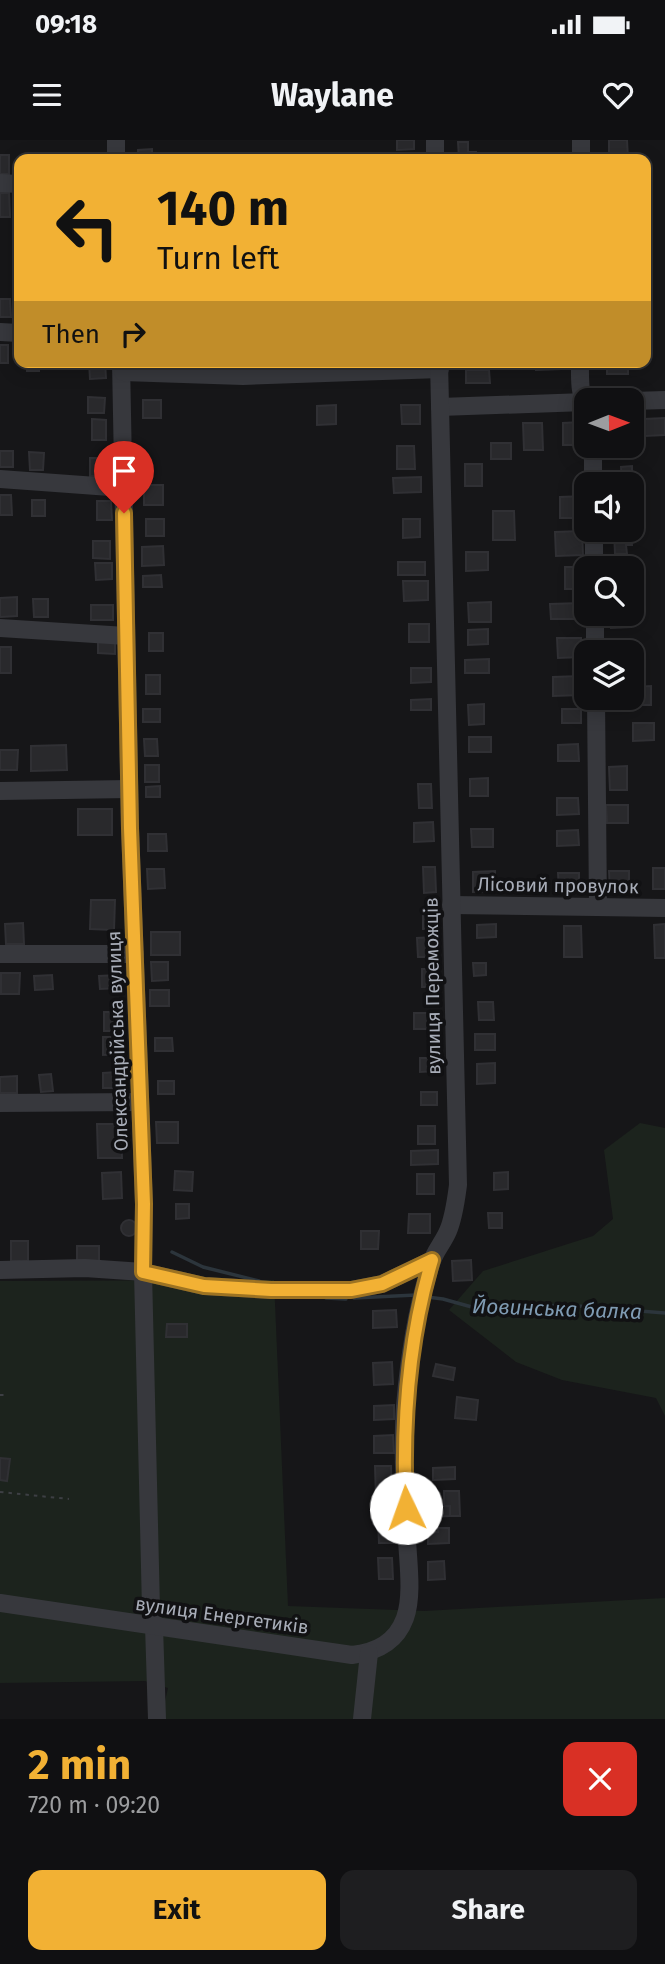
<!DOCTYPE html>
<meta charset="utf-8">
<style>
:root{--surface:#101012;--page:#1e1e20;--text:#f1f3f6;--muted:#9c9d9f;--line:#303032;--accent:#f2b134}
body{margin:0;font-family:"Fira Sans",sans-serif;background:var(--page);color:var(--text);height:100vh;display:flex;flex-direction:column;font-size:26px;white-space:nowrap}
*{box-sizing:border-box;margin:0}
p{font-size:23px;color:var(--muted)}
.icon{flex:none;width:38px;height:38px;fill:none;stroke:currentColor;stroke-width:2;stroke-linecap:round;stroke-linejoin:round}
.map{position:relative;height:1579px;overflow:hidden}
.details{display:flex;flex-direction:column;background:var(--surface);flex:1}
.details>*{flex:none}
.banner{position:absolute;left:14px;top:14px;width:637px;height:214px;border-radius:14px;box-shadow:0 4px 18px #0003,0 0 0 2px var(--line);background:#f2b134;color:#111;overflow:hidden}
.needle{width:46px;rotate:89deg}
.buttons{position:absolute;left:574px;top:248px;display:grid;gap:14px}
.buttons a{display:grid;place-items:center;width:70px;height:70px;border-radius:14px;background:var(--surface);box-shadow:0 4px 18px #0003,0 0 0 2px var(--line);font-size:35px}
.pin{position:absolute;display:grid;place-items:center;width:60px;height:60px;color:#fff;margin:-72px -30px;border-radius:50% 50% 50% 0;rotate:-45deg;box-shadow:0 0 7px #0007}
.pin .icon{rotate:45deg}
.me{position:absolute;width:77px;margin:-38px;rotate:357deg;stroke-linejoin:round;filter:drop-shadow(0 0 5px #0008)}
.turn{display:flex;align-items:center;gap:24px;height:147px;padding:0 28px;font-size:32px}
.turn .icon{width:91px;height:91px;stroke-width:2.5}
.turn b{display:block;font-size:49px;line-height:60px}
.then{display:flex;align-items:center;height:66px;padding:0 28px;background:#0003;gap:14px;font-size:26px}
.round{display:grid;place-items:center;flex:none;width:74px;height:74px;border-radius:14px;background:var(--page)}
.summary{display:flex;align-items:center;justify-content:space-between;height:119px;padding:0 28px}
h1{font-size:42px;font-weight:700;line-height:52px;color:var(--accent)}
.primary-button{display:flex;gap:14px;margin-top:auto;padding:14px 28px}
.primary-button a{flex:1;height:80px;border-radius:14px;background:var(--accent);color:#111;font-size:28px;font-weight:700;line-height:80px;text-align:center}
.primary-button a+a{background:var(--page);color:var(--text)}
.status{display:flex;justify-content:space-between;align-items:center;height:49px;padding:0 35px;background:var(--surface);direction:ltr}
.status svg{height:19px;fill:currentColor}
header{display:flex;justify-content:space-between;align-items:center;height:91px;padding:0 28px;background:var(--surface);font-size:32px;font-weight:700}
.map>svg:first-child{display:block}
</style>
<div class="status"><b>09:18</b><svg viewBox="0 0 49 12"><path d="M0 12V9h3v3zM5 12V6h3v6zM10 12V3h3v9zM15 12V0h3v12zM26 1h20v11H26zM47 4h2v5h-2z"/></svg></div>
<header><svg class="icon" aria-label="menu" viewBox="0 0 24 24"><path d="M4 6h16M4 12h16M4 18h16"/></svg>Waylane<svg class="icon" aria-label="heart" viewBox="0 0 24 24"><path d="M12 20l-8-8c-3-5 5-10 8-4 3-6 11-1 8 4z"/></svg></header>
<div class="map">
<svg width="665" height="1579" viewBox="0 0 665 1579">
<rect width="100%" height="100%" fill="#161618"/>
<!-- green -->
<g fill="#1c231d">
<path d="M640,983L665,988V1276L656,1258L562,1240L516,1222L449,1170L483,1131L593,1096L613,1079L604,1010Z"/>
<path d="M274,1140L288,1466L424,1471L665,1458V1579H163V1570L168,1548L145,1541L0,1543V1141Z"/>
</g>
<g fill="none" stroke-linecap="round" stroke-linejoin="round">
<!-- stream -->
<g stroke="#2c353c" stroke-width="3.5">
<path d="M172,1112L203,1127L259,1141"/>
<path d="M427,1157L443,1159L479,1169L565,1165L665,1173"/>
<path d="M326,1158L346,1159"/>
<path d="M354,1158L416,1155"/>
</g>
</g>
<!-- building -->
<g fill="#29292c" stroke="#303034" stroke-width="2">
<path d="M397,0H414V9L397,10Z"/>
<path d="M609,0H627L628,19H609Z"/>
<path d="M458,2H468V12H476V19H459Z"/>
<path d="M152,9V19H138V10Z"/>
<rect x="0" y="15" width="9" height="19"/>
<path d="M25,15H39V19H26Z"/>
<rect x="536" y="16" width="24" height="3"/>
<path d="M0,53H9L10,77H0Z"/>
<path d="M0,159H10L11,177H0Z"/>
<rect x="0" y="205" width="8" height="18"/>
<rect x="27" y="222" width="12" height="9"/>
<path d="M89,222H105L106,238L90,239Z"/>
<path d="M536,222H561V229L536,230Z"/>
<rect x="607" y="222" width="21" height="12"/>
<path d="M466,230H489L490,243H466Z"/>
<path d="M88,257L105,258L104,273H88Z"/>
<rect x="143" y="260" width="18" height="18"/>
<path d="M336,265V284L317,285V266Z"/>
<path d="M401,265H420V284H402Z"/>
<path d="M665,278V295L645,296V279Z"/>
<path d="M92,279L106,280V300H92Z"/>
<path d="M581,282V305H563V283Z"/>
<path d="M523,283H542L543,310H524Z"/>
<rect x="491" y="303" width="20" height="16"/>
<path d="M397,306H414L415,329H397Z"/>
<rect x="0" y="311" width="13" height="16"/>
<path d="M29,312L44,313L43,330H30Z"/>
<rect x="90" y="318" width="20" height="18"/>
<rect x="465" y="324" width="17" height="22"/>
<path d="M632,326V344H622L621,327Z"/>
<path d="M421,337V352L394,353L393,338Z"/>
<rect x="144" y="345" width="19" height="20"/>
<path d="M0,355H11L12,375H0Z"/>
<path d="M585,356V378H560V357Z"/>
<rect x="32" y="360" width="13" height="16"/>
<path d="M97,361H111L112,380H97Z"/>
<path d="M493,371H514L515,400H493Z"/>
<rect x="146" y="379" width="18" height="17"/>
<path d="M403,379H420V397L403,398Z"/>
<path d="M614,390H631L632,405H626L627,414H615Z"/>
<path d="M582,391L583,415L556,416L555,392Z"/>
<path d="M93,401H110V419L93,418Z"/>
<path d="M163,406L164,425L142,426V407Z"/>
<path d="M466,412H488V430L466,431Z"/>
<rect x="398" y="422" width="27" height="13"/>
<path d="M95,423H112V439L96,440Z"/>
<rect x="565" y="427" width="21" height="22"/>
<path d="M161,435L162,447H143V436Z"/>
<path d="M403,441H428V460L404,461Z"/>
<path d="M17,457V476L0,477V458Z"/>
<path d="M33,459H48V477H34Z"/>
<path d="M491,462V482H469L468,463Z"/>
<path d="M581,463V479H551L550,464Z"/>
<rect x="91" y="465" width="22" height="15"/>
<path d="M611,474H631V487L611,488Z"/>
<rect x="409" y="484" width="20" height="18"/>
<path d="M488,489V504L468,505V490Z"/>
<rect x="149" y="493" width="14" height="18"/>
<path d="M557,498H581V517L558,518Z"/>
<path d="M98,502H115V514L98,513Z"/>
<rect x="0" y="507" width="11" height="26"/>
<path d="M633,508L634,526H632V513H610V509Z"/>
<path d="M489,519V533H465V520Z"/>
<path d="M411,528H431V542L411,543Z"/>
<rect x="146" y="535" width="14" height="19"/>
<path d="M580,536L581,555L553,556V537Z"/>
<path d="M651,546V565H634V547Z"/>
<path d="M431,559V570H411V560Z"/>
<path d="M484,564V584L469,585L468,565Z"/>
<rect x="143" y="569" width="17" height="13"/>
<rect x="562" y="569" width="19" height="14"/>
<path d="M633,583H654V600L633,601Z"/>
<rect x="469" y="597" width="22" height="15"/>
<path d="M144,599H157L158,616H145Z"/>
<path d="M578,604L579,621H558V605Z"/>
<path d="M66,605L67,630L31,631V606Z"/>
<path d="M0,610H18L17,630H0Z"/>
<rect x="145" y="625" width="14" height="17"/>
<path d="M627,626V650H610L609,627Z"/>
<path d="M488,638V656H470V639Z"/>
<path d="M418,644H431L432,668H419Z"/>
<path d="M160,646V657H146V647Z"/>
<path d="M557,658H578L579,674L557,675Z"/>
<path d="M606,665H628V683H607Z"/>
<rect x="78" y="669" width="34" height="26"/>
<path d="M433,682L434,701L414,702V683Z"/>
<path d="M471,689H493V707H472Z"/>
<path d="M578,690L579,705L557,706V691Z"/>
<path d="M148,694H166L167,711H148Z"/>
<path d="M423,727H435L436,752L424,753Z"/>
<rect x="653" y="728" width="12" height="21"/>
<path d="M147,729H164L165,748L148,749Z"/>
<path d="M495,731V751L473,752V732Z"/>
<path d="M609,731H629V750L610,751Z"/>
<path d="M558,733H579V752L559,753Z"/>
<path d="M91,760H115L114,790L90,789Z"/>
<rect x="423" y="769" width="12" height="20"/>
<path d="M23,783L24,804H6L5,784Z"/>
<path d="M496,784V797L477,798V785Z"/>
<path d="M665,784V818H655L654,785Z"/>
<path d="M564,786H581L582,817H564Z"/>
<rect x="151" y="792" width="29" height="23"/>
<path d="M435,797V817H418L417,798Z"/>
<path d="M151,822H168V840L152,841Z"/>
<path d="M473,823H486V835L474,836Z"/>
<path d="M422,829H435L436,847H422Z"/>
<path d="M1,833H20L19,854H1Z"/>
<path d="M52,835L53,849L35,850L34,836Z"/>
<path d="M118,835L119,848L100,849L99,836Z"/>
<rect x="150" y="850" width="19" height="16"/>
<path d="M478,862H493L494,880H479Z"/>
<rect x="104" y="872" width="14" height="19"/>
<rect x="414" y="873" width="21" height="16"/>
<rect x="475" y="894" width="20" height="16"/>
<path d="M103,897H118L119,914L103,915Z"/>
<path d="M155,898H172L173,911H155Z"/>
<path d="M420,918H436V931L420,932Z"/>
<path d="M495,923V943L477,944V924Z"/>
<path d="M118,932L119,948H103V933Z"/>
<path d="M51,934L53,951L41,952L39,935Z"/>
<path d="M17,936V953H0V937Z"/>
<rect x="158" y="941" width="16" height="13"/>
<rect x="421" y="952" width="16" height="13"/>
<path d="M156,982H178V1003H157Z"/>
<path d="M97,984H121L122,1018H98Z"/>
<rect x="418" y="986" width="17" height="18"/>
<path d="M438,1010V1024L411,1025V1011Z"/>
<path d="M175,1031L193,1032L192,1051L174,1050Z"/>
<path d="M121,1032L122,1058L103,1059L102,1033Z"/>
<path d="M508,1032V1049L494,1050V1033Z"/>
<rect x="417" y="1034" width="17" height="20"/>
<path d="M176,1064H189V1078L176,1079Z"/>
<path d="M488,1073H502V1088H489Z"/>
<path d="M409,1074H430V1093H408Z"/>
<circle cx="129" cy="1088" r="8"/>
<path d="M361,1091H379L378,1109H361Z"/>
<rect x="11" y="1101" width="17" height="20"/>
<rect x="77" y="1106" width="22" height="16"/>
<path d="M471,1120L472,1140L453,1141L452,1121Z"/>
<path d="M396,1170L397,1187L373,1188V1171Z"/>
<path d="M167,1184H187V1197H166Z"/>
<path d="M392,1222L393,1244L374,1245L373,1223Z"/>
<path d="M436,1224L455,1228L453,1240L433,1236Z"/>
<path d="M457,1257L478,1260L476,1280L455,1278Z"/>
<path d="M394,1265V1279L374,1280V1266Z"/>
<path d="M393,1295L394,1313H374V1296Z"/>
<path d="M0,1318L10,1319L7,1341L0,1340Z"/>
<path d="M375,1326H391L392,1358L376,1359Z"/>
<path d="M455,1327V1339L433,1340V1328Z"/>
<path d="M444,1351H459L460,1376H450V1366H444Z"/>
<path d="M450,1366V1376L426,1377V1367Z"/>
<path d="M393,1379V1403H379L378,1380Z"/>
<path d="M438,1388H449V1403L428,1404V1392H438Z"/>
<path d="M378,1418H392L393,1439H379Z"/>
<path d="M444,1421L445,1439L428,1440V1422Z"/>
</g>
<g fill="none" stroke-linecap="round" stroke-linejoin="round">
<!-- path -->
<g stroke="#3d3f44" stroke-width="2" stroke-dasharray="3.5 5" stroke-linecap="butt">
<path d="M0,1255H4"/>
<path d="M0,1352L69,1359"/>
</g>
<!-- minor -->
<g stroke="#37383d" stroke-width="18">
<path d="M116,0V19"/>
<path d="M435,0V19"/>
<path d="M581,19V0"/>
<path d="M0,43L19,44"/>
<path d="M0,192L19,193"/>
<path d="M121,222L130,688L144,1064L143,1132L151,1469L154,1486L157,1579"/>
<path d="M580,222C580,237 579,253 586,266"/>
<path d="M123,232L243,236L440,229"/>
<path d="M632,261L665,260"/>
<path d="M440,267L586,262"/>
<path d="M593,306V345"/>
<path d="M0,339L124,348"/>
<path d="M594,390V429"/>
<path d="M595,474V513"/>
<path d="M0,488L126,496"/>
<path d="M596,558L598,767"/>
<path d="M0,651L129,649"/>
<path d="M451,765L665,768"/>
<path d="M0,814H135"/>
<path d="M0,963L140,962"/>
<path d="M0,1130L85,1128L143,1132L204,1146L271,1150H351L382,1144L432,1120"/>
<path d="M0,1463L352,1515C376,1512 396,1503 405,1478C413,1456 408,1422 407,1399C405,1354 402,1310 405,1266C409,1218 416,1170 431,1124C434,1112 443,1103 448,1091C454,1077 456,1060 458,1045L439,222"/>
<path d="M362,1579L369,1513"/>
</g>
</g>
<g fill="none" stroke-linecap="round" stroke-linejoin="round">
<!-- route casing -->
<g stroke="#9d7322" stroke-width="18">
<path id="route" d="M124,373L130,688L144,1064L143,1132L204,1146L271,1150H351L382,1144L432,1120C408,1201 402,1284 406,1368"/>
</g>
<!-- route -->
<use href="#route" stroke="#f2b134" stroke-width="12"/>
</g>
<g text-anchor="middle" stroke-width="7" stroke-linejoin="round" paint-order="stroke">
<!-- street labels -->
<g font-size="19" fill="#a8adb8" stroke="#111113">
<text transform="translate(558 745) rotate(1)" y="7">Лісовий провулок</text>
<text transform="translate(432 846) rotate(-91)" y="7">вулиця Переможців</text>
<text transform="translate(117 901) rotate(-92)" y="7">Олександрійська вулиця</text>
<text transform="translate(222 1475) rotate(8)" y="7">вулиця Енергетиків</text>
</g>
<!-- water labels -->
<g font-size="21" font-style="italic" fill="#7f9bb3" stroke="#111113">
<text transform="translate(557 1169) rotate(2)" y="7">Йовинська балка</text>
</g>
</g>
</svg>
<div class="buttons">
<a><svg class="needle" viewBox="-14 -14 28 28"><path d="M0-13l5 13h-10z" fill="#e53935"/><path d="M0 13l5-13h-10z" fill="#9c9d9f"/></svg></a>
<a><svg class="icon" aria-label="sound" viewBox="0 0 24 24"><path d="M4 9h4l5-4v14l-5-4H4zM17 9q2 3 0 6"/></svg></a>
<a><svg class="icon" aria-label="search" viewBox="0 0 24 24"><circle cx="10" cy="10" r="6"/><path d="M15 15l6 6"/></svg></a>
<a><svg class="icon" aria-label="layers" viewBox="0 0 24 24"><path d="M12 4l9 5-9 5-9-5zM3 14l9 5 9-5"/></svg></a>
</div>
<div class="pin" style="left:124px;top:373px;background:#d93025"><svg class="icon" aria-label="arrive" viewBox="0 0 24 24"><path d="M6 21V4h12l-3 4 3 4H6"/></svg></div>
<svg class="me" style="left:406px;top:1368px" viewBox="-20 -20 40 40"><circle r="19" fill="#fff"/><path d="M0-13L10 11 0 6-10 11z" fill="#f2b134"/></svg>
<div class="banner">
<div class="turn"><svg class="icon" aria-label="left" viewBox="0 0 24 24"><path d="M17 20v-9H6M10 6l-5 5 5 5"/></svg><div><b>140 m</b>Turn left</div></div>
<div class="then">Then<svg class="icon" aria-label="right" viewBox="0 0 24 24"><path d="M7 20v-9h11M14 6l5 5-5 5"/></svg></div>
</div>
</div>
<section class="details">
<div class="summary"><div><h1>2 min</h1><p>720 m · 09:20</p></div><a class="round" style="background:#d93025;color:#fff"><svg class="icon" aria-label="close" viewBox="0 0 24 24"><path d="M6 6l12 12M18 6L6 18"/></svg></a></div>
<div class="primary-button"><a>Exit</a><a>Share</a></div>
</section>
